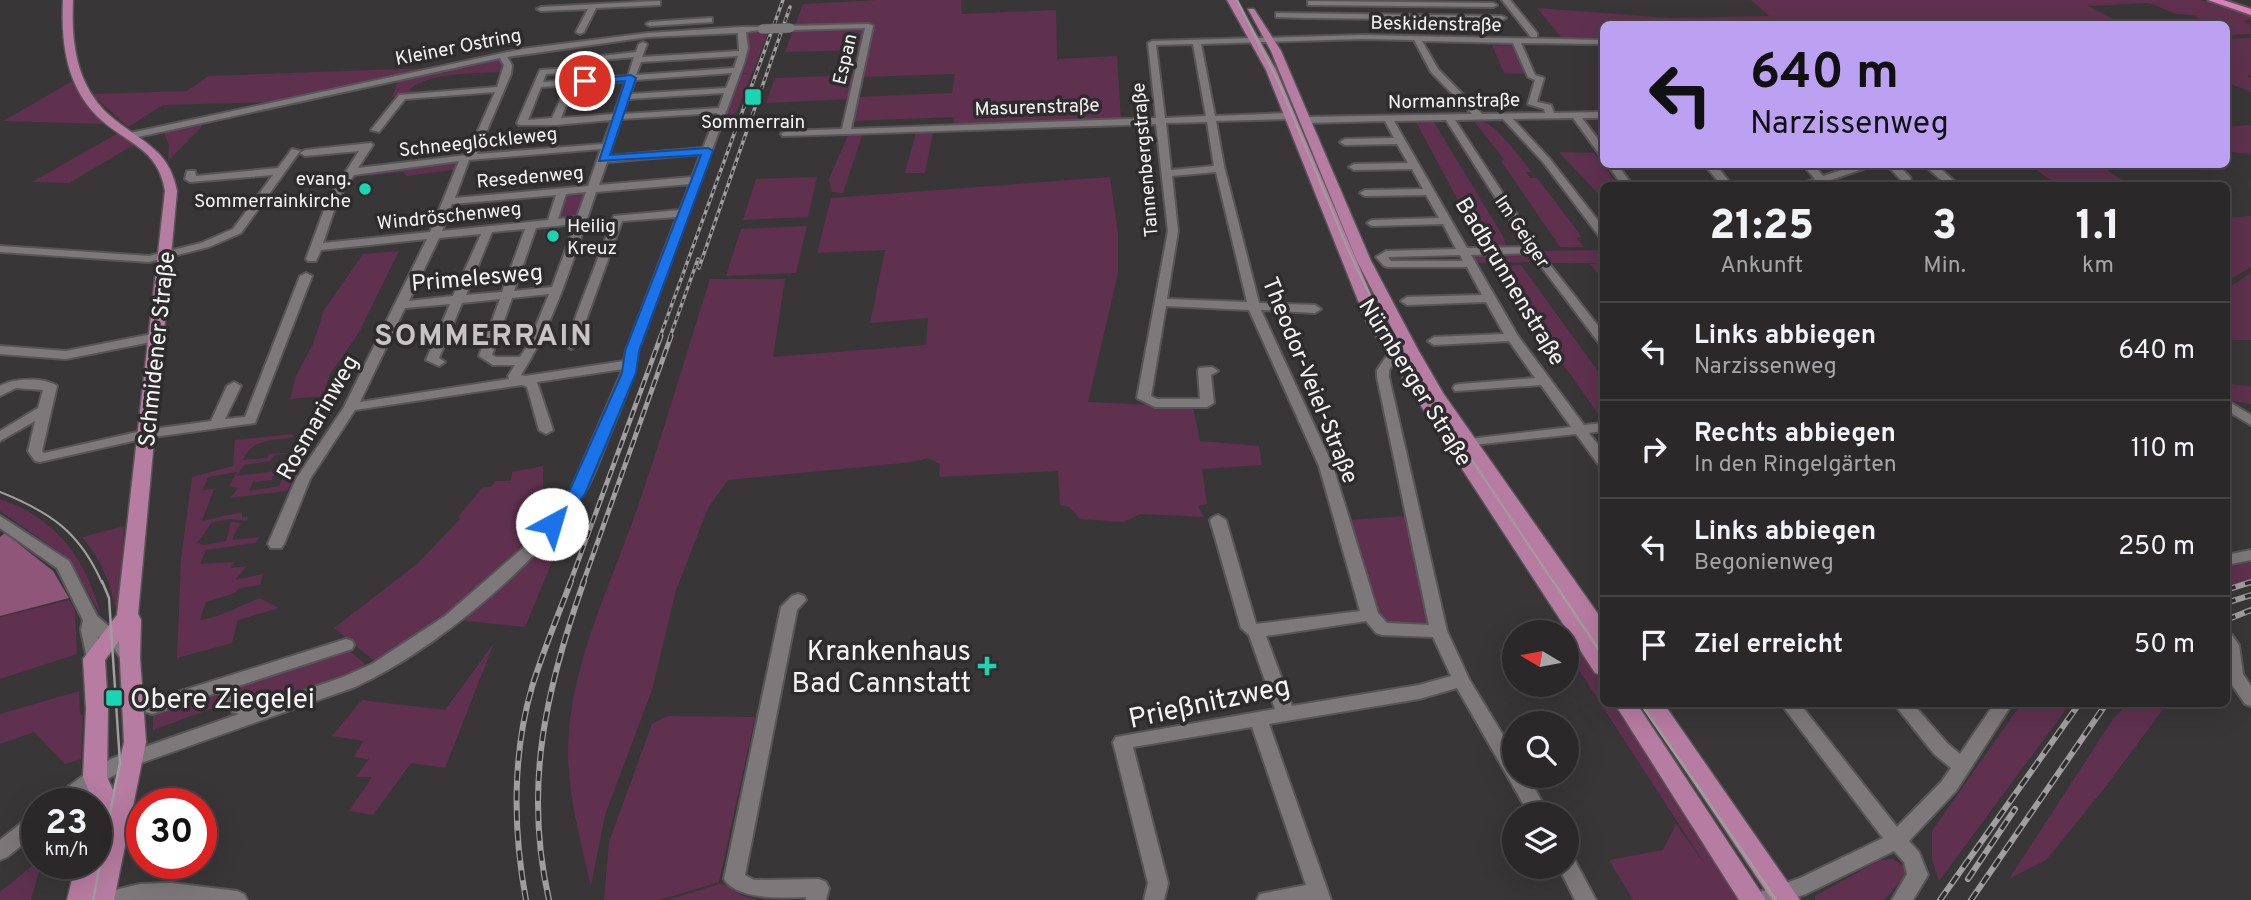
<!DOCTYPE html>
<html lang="de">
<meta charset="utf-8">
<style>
:root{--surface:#2b2829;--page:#373435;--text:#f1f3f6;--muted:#a6a6a8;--line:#474446}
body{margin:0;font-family:Overpass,sans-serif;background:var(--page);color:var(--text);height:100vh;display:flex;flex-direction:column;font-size:26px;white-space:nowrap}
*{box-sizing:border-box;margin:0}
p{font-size:23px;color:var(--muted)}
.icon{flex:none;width:38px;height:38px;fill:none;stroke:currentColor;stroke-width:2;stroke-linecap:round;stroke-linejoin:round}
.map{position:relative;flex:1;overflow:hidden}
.details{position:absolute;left:1600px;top:182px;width:630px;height:525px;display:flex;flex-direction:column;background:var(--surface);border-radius:10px;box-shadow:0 7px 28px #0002,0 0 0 2px var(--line)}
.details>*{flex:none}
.banner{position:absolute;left:1600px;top:21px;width:630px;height:147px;border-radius:10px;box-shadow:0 7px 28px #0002,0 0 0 2px var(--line);background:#bca0f2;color:#111;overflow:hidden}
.needle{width:46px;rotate:280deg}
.controls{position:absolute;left:1502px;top:620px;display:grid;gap:14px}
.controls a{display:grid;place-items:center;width:77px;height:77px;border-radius:50%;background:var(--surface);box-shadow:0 7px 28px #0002,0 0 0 2px var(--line);font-size:35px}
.speed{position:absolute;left:21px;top:788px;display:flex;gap:14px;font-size:35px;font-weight:700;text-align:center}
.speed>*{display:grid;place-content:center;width:91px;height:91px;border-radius:50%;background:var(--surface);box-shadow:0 7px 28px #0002,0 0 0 2px var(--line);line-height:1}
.speed small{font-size:18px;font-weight:400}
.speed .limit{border:10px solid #d22;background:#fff;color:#111}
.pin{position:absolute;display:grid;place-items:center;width:60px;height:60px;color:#fff;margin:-30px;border:4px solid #fff;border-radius:50%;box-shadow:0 2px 7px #0007}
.me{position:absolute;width:77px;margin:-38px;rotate:39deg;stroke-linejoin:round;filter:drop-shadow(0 0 5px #0008)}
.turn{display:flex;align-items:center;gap:24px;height:147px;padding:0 35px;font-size:32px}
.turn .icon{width:91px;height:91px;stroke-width:2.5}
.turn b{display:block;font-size:49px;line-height:60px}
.eta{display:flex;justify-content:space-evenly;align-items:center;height:119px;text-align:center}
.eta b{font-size:42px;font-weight:800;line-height:49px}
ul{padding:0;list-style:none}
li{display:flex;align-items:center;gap:21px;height:98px;padding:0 35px;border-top:2px solid var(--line)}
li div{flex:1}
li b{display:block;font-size:26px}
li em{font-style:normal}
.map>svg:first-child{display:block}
</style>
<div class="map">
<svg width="2251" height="900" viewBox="0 0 2251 900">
<rect width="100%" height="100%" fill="#393637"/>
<!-- green -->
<g fill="#5f314e">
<path d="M878,0H961L962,14L1056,10L1057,59L1117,56L1121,120L954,125V117L852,121L857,97L952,93L955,74L862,77L867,50L785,52L803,4Z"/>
<path d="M1751,0H2200L2251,16V19L2243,21L2250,24L2251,34L2226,35V24H2209L2193,15L2176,14L2149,3L2088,6L2123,24L1778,22L1781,24H1603V38L1561,37L1537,8L1670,18L1769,16Z"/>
<path d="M769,31L734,118H725L740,74L750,73H743L749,50L746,32Z"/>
<path d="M2251,38V75L2247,76L2251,78V92L2226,82V39Z"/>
<path d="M1492,45L1514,46L1527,74L1504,73Z"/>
<path d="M496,57L502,58L505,72C479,73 427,72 409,90L422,93L392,97L398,82L384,83Z"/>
<path d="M428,68L274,102L163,105L128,127L92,94L187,91L208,76Z"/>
<path d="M857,75L851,99L766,103L775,78Z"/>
<path d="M74,82L104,124L3,121L71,82Z"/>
<path d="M1432,119L1504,238L1506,247H1494L1475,232L1415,120Z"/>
<path d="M1472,119C1495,119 1517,155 1532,172H1526L1530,178H1537L1582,237L1577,238L1584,247H1560L1501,161L1504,159Z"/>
<path d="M208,120L168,161L169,145L164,133Z"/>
<path d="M2251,125V154L2226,152V127Z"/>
<path d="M916,132H933L925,173H905Z"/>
<path d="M118,133L135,144L69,183L32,182Z"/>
<path d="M849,133H863L843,193L832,192L829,179Z"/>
<path d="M1559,152L1594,153L1618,185L1603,186V199Z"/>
<path d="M462,160L459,169L407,176L403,172L369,176L373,171Z"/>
<path d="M2029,165H2108V171L2131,185H2058Z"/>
<path d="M817,177L808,217L743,220L756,179Z"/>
<path d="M1110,177L1118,234V273L1088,402L1193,407L1200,441L1259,446L1262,465L1202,469L1207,504L1198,506L1204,517L1141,514L1123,522L1080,519L1069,507L1060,505L1058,471L939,477L940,464L928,458L913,462L728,480L708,508L676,590L652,690L605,815L591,886C581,843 569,799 568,755C568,667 610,588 638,506C664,431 686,354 710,279H785L773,357L926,345L928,318L870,323L885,250L817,253L831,198Z"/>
<path d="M592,189L582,220L552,223L562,191Z"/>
<path d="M2251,216V267L2226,282V218Z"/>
<path d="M807,226L796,273L726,276L741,229Z"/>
<path d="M1603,250V280L1590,264L1598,263H1548L1541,251Z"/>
<path d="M399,251L358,334L330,374L323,396L290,399L296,376L313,344L324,310L363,254Z"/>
<path d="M1532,253L1538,262L1473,263L1468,254Z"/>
<path d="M1521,265L1603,378V421L1501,275L1507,274L1505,266Z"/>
<path d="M2251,273V340H2226V290Z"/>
<path d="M2226,384L2251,386V404L2226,400Z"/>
<path d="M292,434L294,437C273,441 252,438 243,460L267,458L269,454L299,452L275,455L270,461L244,465L236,476L276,471L272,480L253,482L249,491L279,486L283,478L295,475L287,491L230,498L238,488L229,486L237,472L208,477L203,490L214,489L202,521L242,512V517H248L247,521L231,519L212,522L197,543L204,545L226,541L231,522L240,523L232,540L260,537L255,543L206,550L200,564L234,562L230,568L247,566L235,580L263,574L260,585L239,588L235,593L206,602L200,620C220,617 240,606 260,598L279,608L238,620L232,643L177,658L181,559L192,477L233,466L235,440Z"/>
<path d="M543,466V524C495,580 439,622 377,663L334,628L417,564L460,519L458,517L483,487H490L496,481H511L512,472Z"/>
<path d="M0,499C58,519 85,558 101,615L68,558L0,511Z"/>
<path d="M577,502L525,627L458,620Z"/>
<path d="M1405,516L1430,626L1383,625L1370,598L1349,520Z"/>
<path d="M124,526L120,605L115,606C109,578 100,559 82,537Z"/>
<path d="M2251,562V579L2226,587V567Z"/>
<path d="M69,600L75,610L77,654L0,679V617Z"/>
<path d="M494,643L445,768L411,763L373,815L349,811L372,777H356L369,759L354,757L363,741L332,736L362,700L445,710Z"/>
<path d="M1584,644L1603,676V704H1619L1687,817L1741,900H1633L1609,860L1663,850L1676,824L1706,866L1566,650V646Z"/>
<path d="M345,647L365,664L361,668L269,702L243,699L233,686Z"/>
<path d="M216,690L227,699L219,706L153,730V712Z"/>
<path d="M79,691L80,715L83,714L81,759L65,764L34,732L0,744V714Z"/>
<path d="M2021,704H2070L1939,881L1932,860V831Z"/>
<path d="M2127,704H2167L2103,790L2046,860L2009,879L2113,719Z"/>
<path d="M667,716L755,717L719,882L659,900H604L609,842L652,724Z"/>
<path d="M1893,859L1905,867L1907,874L1884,900H1815V896L1880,860Z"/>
<path d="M37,862L41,863L31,900H0V892Z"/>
<path d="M719,884L729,885L740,895L758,900H668Z"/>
</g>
<!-- forest -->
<path fill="#90567a" d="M5,533L53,571L69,598L0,616V537Z"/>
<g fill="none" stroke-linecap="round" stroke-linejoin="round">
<!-- minor casing -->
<g stroke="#585557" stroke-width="4">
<g id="minor">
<path d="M1502,0H1510L1537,33V37H1531Z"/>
<path d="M657,1H660V5L596,8L584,32L580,34L576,32L588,9L541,11L537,9L541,7Z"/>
<path d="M1311,1L1493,3L1497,5L1493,7L1308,5V1Z"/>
<path d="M1279,13L1502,16L1506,18L1502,20L1305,18L1276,17V13Z"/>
<path d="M709,18H712V22L650,26L646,24L650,22Z"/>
<path d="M869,24L873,26L851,129L1156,118L1148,43L1152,41L1362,35L1603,40V44L1521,43L1535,75L1544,78L1537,102L1551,105L1554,113L1603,112V118H1582L1603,146V156L1600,155L1573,118L1513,119L1549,158L1603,227V237L1599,236L1543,162L1503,119L1455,120L1547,261L1603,332V344L1599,343L1531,253L1471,255L1518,336L1584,425L1603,423V431L1589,433L1603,451V465L1598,464L1576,434L1464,446L1462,443L1464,440L1469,439L1571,427L1541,385L1455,391L1453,388L1455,385L1460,384L1535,378L1509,341L1434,345L1428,341L1434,337L1504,334L1486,302L1407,305L1401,301L1407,297L1482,295L1467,267H1388L1384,266L1376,257L1386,251L1456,249L1443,224L1372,226L1367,223L1372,220L1439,218L1426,195L1365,196L1360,193L1365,190L1423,189L1412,169L1354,170L1349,167L1354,164L1408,163L1397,144L1345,145L1340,142L1345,139L1394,138L1385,121L1306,123L1301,120L1306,117L1472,114L1431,72L1414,40L1362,39L1201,44L1215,116L1291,113L1296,116L1291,119L1216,121L1224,166L1259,303L1315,305L1321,309L1315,313L1261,310L1333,466L1378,613L1387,623L1429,625L1377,377V370L1390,351L1394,350L1400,354L1389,370V377L1447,631L1469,679L1514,753V775H1527L1549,814H1529L1457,688L1419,699L1269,724L1331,900H1257L1260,894L1306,885L1252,727L1133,747L1168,883L1164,900H1144L1148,883L1113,742L1116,737L1275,709L1249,635L1241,628L1210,520L1213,517L1218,515L1226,520L1256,624L1360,611L1319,466L1249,310L1166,306L1151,396L1157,399H1200L1198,371L1199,368L1212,367L1218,371L1211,375L1214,403L1207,407H1155L1137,398L1168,231L1156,124L783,136L781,134L786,131L842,129L865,28L790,30H787V26ZM1422,41L1513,43L1528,77L1535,80L1528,104L1544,109L1545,113L1482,114L1438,69ZM1193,44L1206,116L1165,118L1156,45ZM1446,120L1527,247L1467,248L1394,121ZM1207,122L1214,166L1171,170L1166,123ZM1216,172L1247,302L1167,299L1178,231L1172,176ZM1460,255L1463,261H1391L1388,257ZM1366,621L1376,633L1382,635L1433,637L1451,676L1419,685L1292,706L1266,636Z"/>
<path d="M742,27H762L766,29L746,32L748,48L744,63L638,351C635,378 623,401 613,427C603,449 596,475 583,495C535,567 433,651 355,687L127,768L102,782L75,803H52L54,797L88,772L113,758L239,714L232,712L219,692L152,714L146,712L143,707L146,702L346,639L352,641L354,645L352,649L235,687L244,701L258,707L343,677L372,664L445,616L523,548L570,492L623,369L537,382L553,430L546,434L539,430L527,387L522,385L355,410L310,479L284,544L281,548H271L268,544L296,479L344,407L427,239L321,250L316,261H308L306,259L328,199L359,151L305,156L300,153L305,150L371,143L373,145L358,168L467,155L495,92L405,99L379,132L371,130L399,95L497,87L504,65L500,58L133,138L128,135L130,133L522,49L648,33ZM738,33L739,51L642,57L647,44L643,42L639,44L636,52L601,56L597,58L601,60L634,57L628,76L568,80L571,68L540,70L517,123L519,125H555L612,120L603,144L477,154L511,74L512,65L507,57L648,37ZM738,56L734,68L636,75L641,62ZM563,73L560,81L543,82L546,74ZM732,73L726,88L630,94L635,80ZM626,81L614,114L561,118L570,96L566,93L562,96L552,118L528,120L541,87ZM724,93L719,108L623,114L628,99ZM717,113L703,148L609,156L621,119ZM601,149L588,186L455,198L469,160ZM701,154L692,177L599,185L607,162ZM459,161L430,232L323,243L338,199L354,175ZM690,184L680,210L614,216L565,345L571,349L577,345L622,221L677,217L626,351L624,361L525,376L521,375C556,320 575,254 596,192ZM586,192L577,217L558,219L566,194ZM556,195L548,220L442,231L452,204ZM575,224L552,287L514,291L536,228ZM525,229L502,292L466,295L492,232ZM481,234L453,296L409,301L439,238ZM549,294L528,345L520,357H496L492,355L512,298ZM500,299L479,356L493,365H515L508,376L509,379L360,402L405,308L450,304L426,360L439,366L445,362L439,358L462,303Z"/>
<path d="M292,149L300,151L241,233L209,247L149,262L0,252V246L149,256L201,243L233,229L273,175L190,182L185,179L187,171H195L196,176L278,168Z"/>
<path d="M1607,164H1617L1633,186H1623Z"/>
<path d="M1704,164H1715L1733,186H1722Z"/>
<path d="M1802,164H1813L1823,176L1860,164H1877L1828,181L1829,186L1819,184L1796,186L1815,179Z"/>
<path d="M1886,164H1897L1910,177L1912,186H1902L1901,180Z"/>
<path d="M1923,164H1935L1960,186H1948Z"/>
<path d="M306,273L312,276L255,423L146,438L40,462L35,461L28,451L35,421L0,441V431L38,408L43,390L16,388L0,396V386C13,378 44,377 57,386L42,451L44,453L146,430L211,421L227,386L234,382L241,386L225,419L245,417L300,276Z"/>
<path d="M157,333L161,334L163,337L161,340L66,359L0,354V346L66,351Z"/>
<path d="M2226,400L2251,415V425L2226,410Z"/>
<path d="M0,516L69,561L97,616L127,642L138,658L135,662L129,664L123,662L115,650L98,636L103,659L100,663L94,665L88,663L81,630L83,620L57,568L0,528Z"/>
<path d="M2251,550V560L2226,565V555Z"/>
<path d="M798,594L804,596L806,600L797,610L745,875L754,880L819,879L826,882L829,888L826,900H806V897C782,898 737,900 724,879L781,607L792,596Z"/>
<path d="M2226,633L2232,635L2239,645L2243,674L2251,686V706L2245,704L2226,676Z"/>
<path d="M1781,704H1800L1897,827L1942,781L1951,768L1934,754L1894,704H1913L1948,744L1960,754L1994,704H2012L1956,791L1909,841L1919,852L1928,875L1913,900H1892L1907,874L1904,862L1894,851L1806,894L1788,900H1751L1754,894L1800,878L1883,838Z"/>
<path d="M37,814V833L7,857L0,860V840L30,816Z"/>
<path d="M1566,854L1573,857L1596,900H1575L1558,866H1566Z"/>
<path d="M171,883L237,891L244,894L247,900H95L98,894L140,884Z"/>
</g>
</g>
<!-- major casing -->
<g stroke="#585557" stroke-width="3">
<g id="major">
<path d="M63,0H73C71,42 76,84 108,114C138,141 169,147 177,191L138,614L141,620L140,658L146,742L114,900H67L76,863H96L106,822L96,827V803H87L89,791L83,777L86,709L83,659L117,615L165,191C158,147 126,144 98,117C66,85 61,43 63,0ZM119,641L124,742L113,790L107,777L108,709L105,660Z"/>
<path d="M1227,0H1237L1276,70L1383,323L1411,365L1357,261L1271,51L1248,9H1254L1281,51L1371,261L1417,348L1443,393L1603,621V645L1598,643L1603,650V675L1595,673L1367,323L1266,70Z"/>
<path d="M1615,704H1637L1766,900H1739Z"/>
<path d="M1641,704H1664L1800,900H1772Z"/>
</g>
</g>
<!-- highway casing -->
<g stroke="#585557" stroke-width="4">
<path id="highway" d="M2208,0H2223L2251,9V15Z"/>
</g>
<!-- minor -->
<use href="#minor" fill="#7d797b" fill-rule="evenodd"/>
<!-- major -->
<use href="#major" fill="#b77ca1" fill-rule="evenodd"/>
<!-- highway -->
<use href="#highway" fill="#dd7eba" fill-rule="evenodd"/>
<!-- tram-far1 -->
<g stroke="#a09e9f" stroke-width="2">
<path d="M1237,0L1279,83L1350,254L1390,337L1554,583"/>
<path d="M0,492C50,512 80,532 102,583"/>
</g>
<!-- tram -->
<g stroke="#a09e9f" stroke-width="2.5">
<path d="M1553,581L1603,656"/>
<path d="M1641,704L1776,900"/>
<path d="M93,900L120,763L109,598L102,581"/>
</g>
<!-- rail-far2 casing -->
<g stroke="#a09e9f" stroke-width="3.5">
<g id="rail-far2">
<path d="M699,268L790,7"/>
<path d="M660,337L783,0"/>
<path d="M670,337L698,259"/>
</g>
</g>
<!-- rail-far1 casing -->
<g stroke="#a09e9f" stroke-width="5">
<g id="rail-far1">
<path d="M570,583L661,336"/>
<path d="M583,583L671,336"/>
<path d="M2248,583L2251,582"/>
</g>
</g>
<!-- rail casing -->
<g stroke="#a09e9f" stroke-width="6">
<g id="rail">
<path d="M2226,590L2251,582"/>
<path d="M2226,603L2251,595"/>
<path d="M2226,620L2251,610"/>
<path d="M1968,879L2015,809"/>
<path d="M526,900C513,831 512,755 532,687C543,651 558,616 571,581"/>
<path d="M549,900C523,786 546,689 584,581"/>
<path d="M1940,900L2079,704"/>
<path d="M1971,900L2106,704"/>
</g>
</g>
<!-- rail-far2 -->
<use href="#rail-far2" stroke="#2f2c2d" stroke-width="2" stroke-dasharray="4.5" stroke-linecap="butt"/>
<!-- rail-far1 -->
<use href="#rail-far1" stroke="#2f2c2d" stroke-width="2.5" stroke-dasharray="8" stroke-linecap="butt"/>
<!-- rail -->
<use href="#rail" stroke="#2f2c2d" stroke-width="3.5" stroke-dasharray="10" stroke-linecap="butt"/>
<!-- minor-bridge casing -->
<g stroke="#585557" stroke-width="10" stroke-linecap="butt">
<path id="minor-bridge" d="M762,29L790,28"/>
</g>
<!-- minor-bridge -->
<use href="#minor-bridge" stroke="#7d797b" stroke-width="9"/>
</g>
<!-- route -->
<path fill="#1a73e8" stroke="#114b97" stroke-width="2" d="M631,75L636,78L610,155L708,148L713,151L639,351L636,373L585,494L558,528L552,530L543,524L569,492L622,373L625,351L701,155L599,161L625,81L585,84L580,81Z"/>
<!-- markers -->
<g fill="#19d5b2" stroke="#2f2c2d" stroke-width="2.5">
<rect x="744" y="88" width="18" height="18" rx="3.5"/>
<circle cx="365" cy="189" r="7"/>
<circle cx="553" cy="236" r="7"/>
<path d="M983.5 655.5h7v7h7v7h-7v7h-7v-7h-7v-7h7z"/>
<rect x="105" y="689" width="18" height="18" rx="3.5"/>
</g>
<g text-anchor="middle" stroke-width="7" stroke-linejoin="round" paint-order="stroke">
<!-- far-street labels -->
<g font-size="19" fill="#f6f4f5" stroke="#2f2c2d">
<text transform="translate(1436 23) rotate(1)" y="7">Beskidenstraße</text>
<text transform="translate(458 46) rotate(-11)" y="7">Kleiner Ostring</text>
<text transform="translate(844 59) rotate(-77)" y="7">Espan</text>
<text transform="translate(1454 100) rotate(-1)" y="7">Normannstraße</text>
<text transform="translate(1037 106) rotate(-2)" y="7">Masurenstraße</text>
<text transform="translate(478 141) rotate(-6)" y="7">Schneeglöckleweg</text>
<text transform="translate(1144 160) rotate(-95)" y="7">Tannenbergstraße</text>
<text transform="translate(530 176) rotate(-5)" y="7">Resedenweg</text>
<text transform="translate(449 215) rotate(-6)" y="7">Windröschenweg</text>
<text transform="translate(1523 231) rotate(56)" y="7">Im Geiger</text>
</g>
<!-- far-poi labels -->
<g font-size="19" fill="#f6f4f5" stroke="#2f2c2d">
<text x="753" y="128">Sommerrain</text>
<text x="351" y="185" text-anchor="end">evang.<tspan x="351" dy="22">Sommerrainkirche</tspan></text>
<text x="567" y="232" text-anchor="start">Heilig<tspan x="567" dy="22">Kreuz</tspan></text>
</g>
<!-- street labels -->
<g font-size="23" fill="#f6f4f5" stroke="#2f2c2d">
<text transform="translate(477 277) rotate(-5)" y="8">Primelesweg</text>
<text transform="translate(1511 281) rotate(59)" y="8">Badbrunnenstraße</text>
<text transform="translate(156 349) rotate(-84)" y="8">Schmidener Straße</text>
<text transform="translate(1311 380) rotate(68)" y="8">Theodor-Veiel-Straße</text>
<text transform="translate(1416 382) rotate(58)" y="8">Nürnberger Straße</text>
<text transform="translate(317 417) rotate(-60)" y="8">Rosmarinweg</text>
</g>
<!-- near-poi labels -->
<g font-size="28" fill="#f6f4f5" stroke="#2f2c2d" text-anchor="end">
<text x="971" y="660">Krankenhaus<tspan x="971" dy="32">Bad Cannstatt</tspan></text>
<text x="130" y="708" text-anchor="start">Obere Ziegelei</text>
</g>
<!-- near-street labels -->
<g font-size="28" fill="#f6f4f5" stroke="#2f2c2d">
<text transform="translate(1209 701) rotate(-12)" y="10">Prießnitzweg</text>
</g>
<!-- district labels -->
<g font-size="30" font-weight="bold" letter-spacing="2" fill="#c8c4c6" stroke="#2f2c2d">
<text x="484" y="345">SOMMERRAIN</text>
</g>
</g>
</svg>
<div class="controls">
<a><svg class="needle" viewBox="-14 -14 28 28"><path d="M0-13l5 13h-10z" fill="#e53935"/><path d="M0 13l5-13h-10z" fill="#a6a6a8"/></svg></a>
<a><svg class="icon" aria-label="search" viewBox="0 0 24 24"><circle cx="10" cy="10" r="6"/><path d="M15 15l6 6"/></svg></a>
<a><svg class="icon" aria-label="layers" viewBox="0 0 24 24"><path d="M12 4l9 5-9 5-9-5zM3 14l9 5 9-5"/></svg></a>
</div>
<div class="speed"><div>23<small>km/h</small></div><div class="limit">30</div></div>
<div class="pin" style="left:585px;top:81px;background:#d93025"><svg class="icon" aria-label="arrive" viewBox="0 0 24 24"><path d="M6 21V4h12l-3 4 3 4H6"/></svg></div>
<svg class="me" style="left:552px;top:524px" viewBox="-20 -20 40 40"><circle r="19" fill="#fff"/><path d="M0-13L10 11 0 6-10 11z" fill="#1a73e8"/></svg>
<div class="banner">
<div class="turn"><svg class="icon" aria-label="left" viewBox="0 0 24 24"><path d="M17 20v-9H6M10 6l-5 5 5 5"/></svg><div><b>640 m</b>Narzissenweg</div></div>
</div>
<section class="details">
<div class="eta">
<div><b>21:25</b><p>Ankunft</p></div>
<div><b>3</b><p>Min.</p></div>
<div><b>1.1</b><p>km</p></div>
</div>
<ul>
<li><svg class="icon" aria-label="left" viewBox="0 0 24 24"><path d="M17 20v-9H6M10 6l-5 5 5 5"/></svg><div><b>Links abbiegen</b><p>Narzissenweg</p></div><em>640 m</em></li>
<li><svg class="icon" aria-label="right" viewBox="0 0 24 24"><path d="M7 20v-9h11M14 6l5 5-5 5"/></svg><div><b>Rechts abbiegen</b><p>In den Ringelgärten</p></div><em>110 m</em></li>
<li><svg class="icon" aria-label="left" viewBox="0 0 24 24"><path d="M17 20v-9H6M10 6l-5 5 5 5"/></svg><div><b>Links abbiegen</b><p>Begonienweg</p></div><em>250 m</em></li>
<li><svg class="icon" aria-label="arrive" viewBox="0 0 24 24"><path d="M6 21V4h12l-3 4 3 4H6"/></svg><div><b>Ziel erreicht</b></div><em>50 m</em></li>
</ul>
</section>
</div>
